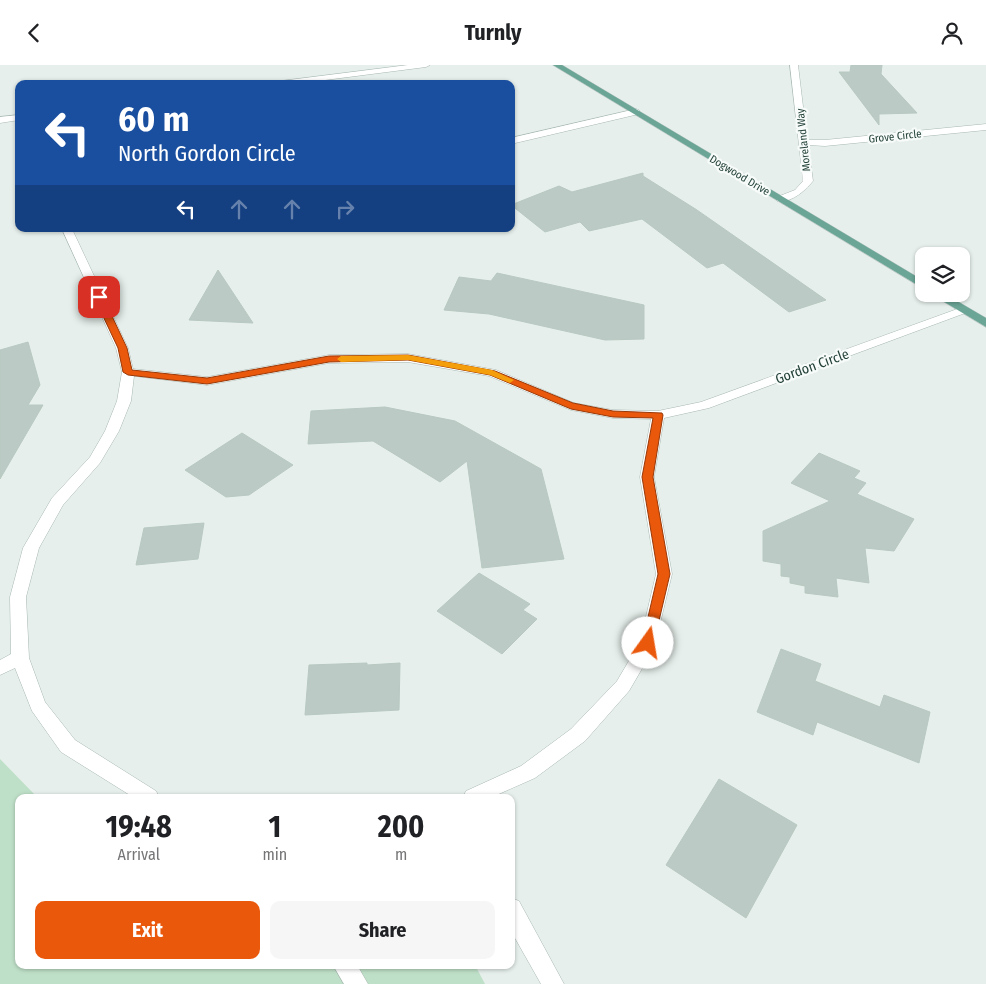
<!DOCTYPE html>
<style>
:root{--surface:#fff;--page:#f6f6f6;--text:#202124;--muted:#757577;--accent:#ea580c}
body{margin:0;font-family:"Fira Sans Condensed",sans-serif;background:var(--page);color:var(--text);height:100vh;display:flex;flex-direction:column;font-size:19px;white-space:nowrap}
*{box-sizing:border-box;margin:0}
p{font-size:16px;color:var(--muted)}
.icon{flex:none;width:28px;height:28px;fill:none;stroke:currentColor;stroke-width:2;stroke-linecap:round;stroke-linejoin:round}
.map{position:relative;flex:1;overflow:hidden}
.panel{position:absolute;left:15px;top:729px;width:500px;height:175px;display:flex;flex-direction:column;background:var(--surface);border-radius:10px;box-shadow:0 1px 4px #0004}
.panel>*{flex:none}
.hud{position:absolute;left:15px;top:15px;width:500px;height:152px;border-radius:10px;box-shadow:0 1px 4px #0004;background:#1a4fa0;color:#fff;overflow:hidden}
.controls{position:absolute;left:915px;top:182px;display:grid;gap:10px}
.controls a{display:grid;place-items:center;width:55px;height:55px;border-radius:10px;background:var(--surface);box-shadow:0 1px 4px #0004;font-size:25px}
.pin{position:absolute;display:grid;place-items:center;width:42px;height:42px;color:#fff;margin:-21px;border-radius:10px;box-shadow:0 2px 8px #0006}
.me{position:absolute;width:55px;margin:-28px;rotate:13deg;stroke-linejoin:round;filter:drop-shadow(0 0 4px #0008)}
.turn{display:flex;align-items:center;gap:18px;height:105px;padding:0 20px;font-size:22px}
.turn .icon{width:65px;height:65px;stroke-width:2.5}
.turn b{display:block;font-size:35px;line-height:42px}
.lanes{display:flex;align-items:center;height:48px;padding:0 20px;background:#0003;justify-content:center;gap:25px;direction:ltr}
.lanes .off{opacity:.35}
.eta{display:flex;justify-content:space-evenly;align-items:center;height:85px;text-align:center}
.eta b{font-size:30px;font-weight:700;line-height:35px}
.cta{display:flex;gap:10px;margin-top:auto;padding:10px 20px}
.cta a{flex:1;height:58px;border-radius:10px;background:var(--accent);color:#fff;font-size:20px;font-weight:700;line-height:58px;text-align:center}
.cta a+a{background:var(--page);color:var(--text)}
header{display:flex;justify-content:space-between;align-items:center;height:65px;padding:0 20px;background:var(--surface);font-size:22px;font-weight:700}
.map>svg:first-child{display:block}
</style>
<header><svg class="icon" aria-label="back" viewBox="0 0 24 24"><path d="M15 5l-7 7 7 7"/></svg>Turnly<svg class="icon" aria-label="person" viewBox="0 0 24 24"><circle cx="12" cy="8" r="4"/><path d="M4 21q1-7 8-7t8 7"/></svg></header>
<div class="map">
<svg width="986" height="919" viewBox="0 0 986 919">
<rect width="100%" height="100%" fill="#e6efeb"/>
<!-- green -->
<path fill="#bfe0c8" d="M0,694L37,732H19V900H475L485,919H0Z"/>
<!-- building -->
<g fill="#bbcac4" stroke="#b8c9c2">
<path d="M851,0H882L881,9L917,48L879,49V60L839,7H850Z"/>
<path d="M643,108V111L697,145L826,235L789,247L723,198L707,203L642,154L589,166L580,157L545,167L511,140L559,121L572,127Z"/>
<path d="M218,205L253,258L189,255Z"/>
<path d="M497,208L644,240V274L605,275L489,249L444,245L459,212L491,216Z"/>
<path d="M28,277L40,320L28,340H43L0,414V285Z"/>
<path d="M385,342L455,356L541,404L564,494L482,503L467,396L440,417L373,376L308,379L311,346Z"/>
<path d="M242,368L293,400L249,430L226,432L185,405Z"/>
<path d="M819,388L860,406L854,413L866,418L857,429L914,454L894,486L865,483L869,518L836,513L838,532L805,528V521L790,518V512L781,511V499L763,496V466L830,436L791,418Z"/>
<path d="M204,458L198,494L136,500L144,463Z"/>
<path d="M479,508L530,539L523,545L537,554L502,589L437,546Z"/>
<path d="M781,584L821,599L815,616L880,642L884,630L930,647L919,698L817,657L813,670L757,647Z"/>
<path d="M367,598V600L400,598L399,645L305,650L309,600Z"/>
<path d="M719,714L797,760L746,853L666,800Z"/>
</g>
<g fill="none" stroke-linecap="round" stroke-linejoin="round">
<!-- service casing -->
<g stroke="#a8b8b2" stroke-width="1">
<g id="service">
<path d="M636,44L639,45V49L511,79V73Z"/>
<path d="M333,900H357L368,919H344Z"/>
</g>
</g>
<!-- minor casing -->
<g stroke="#a8b8b2" stroke-width="1">
<g id="minor">
<path d="M408,0H430L426,2L294,19H269L273,17Z"/>
<path d="M790,0H798L807,75H825L986,59V65L825,81L808,80L813,116C804,127 791,138 777,136V132L795,125L803,116Z"/>
<path d="M19,50V55L0,58V52Z"/>
<path d="M62,164H72L128,283L133,304L207,312L329,290L408,289L496,305L574,338L613,345L658,346L701,337L960,243H968L970,245L968,247L709,343L664,353L654,412L672,509L654,583L629,626L585,676L535,713L492,732H463L466,726L521,701L571,664L617,616L640,577L656,509L640,412L651,354L613,353L571,345L489,311L408,297L329,298L207,320L134,311L131,336L119,366L100,398L63,440L39,483L26,532L29,593L45,637L75,675L156,726L159,732H133L61,687L32,646L15,603L0,610V595L11,589L10,532L23,483L52,433L90,392L105,366L117,336L122,307L116,283Z"/>
<path d="M511,833L519,836L564,919H541L511,866Z"/>
</g>
</g>
<!-- primary casing -->
<g stroke="#c2cac8" stroke-width="1">
<g id="primary">
<path d="M553,0H562L924,216V224Z"/>
<path d="M931,229H945L986,253V262Z"/>
</g>
</g>
<!-- service -->
<use href="#service" fill="#fff" fill-rule="evenodd"/>
<!-- minor -->
<use href="#minor" fill="#fff" fill-rule="evenodd"/>
<!-- primary -->
<use href="#primary" fill="#6aa596" fill-rule="evenodd"/>
</g>
<!-- route -->
<path fill="#ea580c" stroke="#983908" d="M96,230L103,232L127,283L132,305L207,313L329,291L408,290L495,306L573,338L613,346L662,348L663,350L653,412L670,509L653,581H644L642,578L658,509L642,412L653,353L613,352L571,344L490,310L408,295L329,297L207,319L128,310L123,307L118,283L94,232Z"/>
<!-- slow -->
<path fill="#f59e0b" d="M408,290L492,305L514,315L510,318L490,310L408,295L341,297L337,294L341,291Z"/>
<g text-anchor="middle" stroke-width="4.5" stroke-linejoin="round" paint-order="stroke">
<!-- far-street labels -->
<g font-size="11" fill="#24423a" stroke="#f7fbf9">
<text transform="translate(895 71) rotate(-6)" y="4">Grove Circle</text>
<text transform="translate(803 75) rotate(-96)" y="4">Moreland Way</text>
<text transform="translate(740 110) rotate(31)" y="4">Dogwood Drive</text>
</g>
<!-- street labels -->
<g font-size="14" fill="#24423a" stroke="#f7fbf9">
<text transform="translate(812 301) rotate(-20)" y="5">Gordon Circle</text>
</g>
</g>
</svg>
<div class="controls">
<a><svg class="icon" aria-label="layers" viewBox="0 0 24 24"><path d="M12 4l9 5-9 5-9-5zM3 14l9 5 9-5"/></svg></a>
</div>
<div class="pin" style="left:99px;top:232px;background:#d93025"><svg class="icon" aria-label="arrive" viewBox="0 0 24 24"><path d="M6 21V4h12l-3 4 3 4H6"/></svg></div>
<svg class="me" style="left:648px;top:578px" viewBox="-20 -20 40 40"><circle r="19" fill="#fff"/><path d="M0-13L10 11 0 6-10 11z" fill="#ea580c"/></svg>
<div class="hud">
<div class="turn"><svg class="icon" aria-label="left" viewBox="0 0 24 24"><path d="M17 20v-9H6M10 6l-5 5 5 5"/></svg><div><b>60 m</b>North Gordon Circle</div></div>
<div class="lanes"><svg class="icon" aria-label="left" viewBox="0 0 24 24"><path d="M17 20v-9H6M10 6l-5 5 5 5"/></svg><svg class="icon off" aria-label="ahead" viewBox="0 0 24 24"><path d="M12 20V5M6 11l6-6 6 6"/></svg><svg class="icon off" aria-label="ahead" viewBox="0 0 24 24"><path d="M12 20V5M6 11l6-6 6 6"/></svg><svg class="icon off" aria-label="right" viewBox="0 0 24 24"><path d="M7 20v-9h11M14 6l5 5-5 5"/></svg></div>
</div>
<section class="panel">
<div class="eta">
<div><b>19:48</b><p>Arrival</p></div>
<div><b>1</b><p>min</p></div>
<div><b>200</b><p>m</p></div>
</div>
<div class="cta"><a>Exit</a><a>Share</a></div>
</section>
</div>
